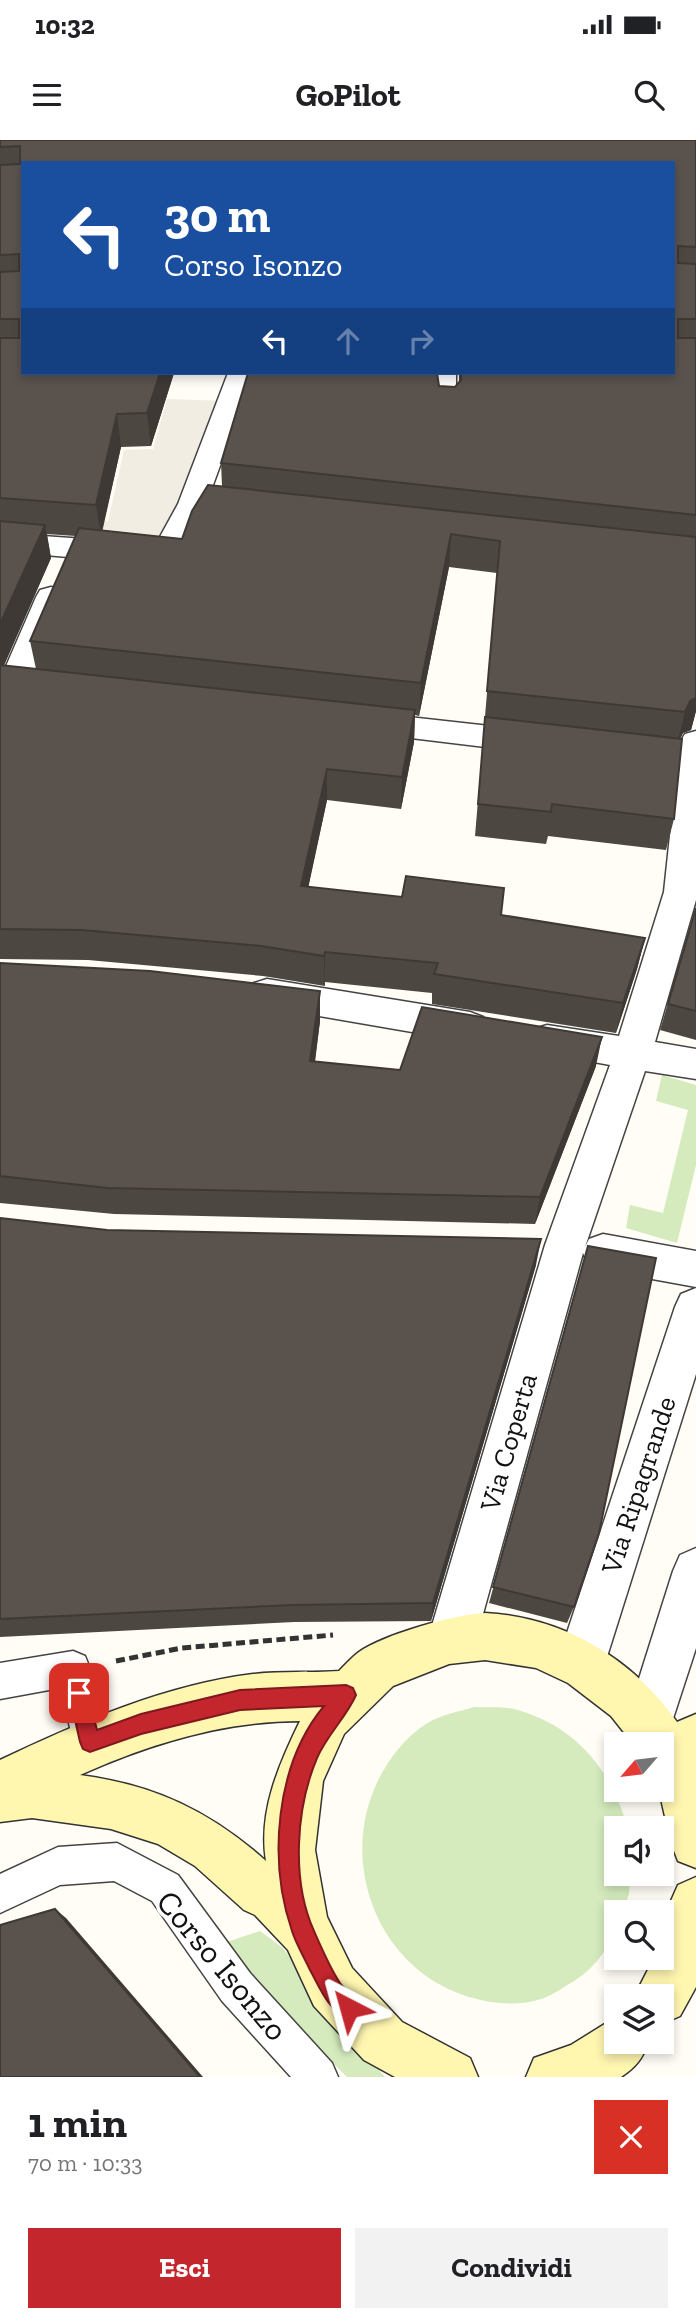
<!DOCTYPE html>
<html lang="it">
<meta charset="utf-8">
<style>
:root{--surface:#fff;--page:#f2f2f2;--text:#202124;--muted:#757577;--accent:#c4262e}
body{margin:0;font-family:"Zilla Slab",serif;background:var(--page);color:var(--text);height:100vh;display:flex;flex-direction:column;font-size:26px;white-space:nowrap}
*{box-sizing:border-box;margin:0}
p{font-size:23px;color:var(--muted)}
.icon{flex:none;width:38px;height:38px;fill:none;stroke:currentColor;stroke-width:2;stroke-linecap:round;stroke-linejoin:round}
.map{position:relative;height:1937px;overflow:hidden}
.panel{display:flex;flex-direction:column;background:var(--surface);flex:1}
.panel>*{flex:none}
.top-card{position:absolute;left:21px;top:21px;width:654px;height:214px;border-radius:0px;box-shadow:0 4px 10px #0003;background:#1a4fa0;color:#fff;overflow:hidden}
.needle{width:46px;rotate:242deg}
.tools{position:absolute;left:604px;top:1592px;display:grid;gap:14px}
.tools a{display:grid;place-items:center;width:70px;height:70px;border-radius:0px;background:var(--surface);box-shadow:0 4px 10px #0003;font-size:35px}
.pin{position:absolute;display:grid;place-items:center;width:60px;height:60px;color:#fff;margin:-30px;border-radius:14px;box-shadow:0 4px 10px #0006}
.me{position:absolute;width:77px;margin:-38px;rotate:321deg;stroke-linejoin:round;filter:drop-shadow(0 0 5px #0008)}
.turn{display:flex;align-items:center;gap:24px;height:147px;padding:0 28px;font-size:32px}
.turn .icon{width:91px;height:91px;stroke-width:2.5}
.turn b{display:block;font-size:49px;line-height:60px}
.lanes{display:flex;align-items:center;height:66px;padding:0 28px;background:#0003;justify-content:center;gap:35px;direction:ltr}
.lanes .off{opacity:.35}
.round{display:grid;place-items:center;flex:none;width:74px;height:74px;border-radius:0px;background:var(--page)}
.overview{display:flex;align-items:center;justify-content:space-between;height:119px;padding:0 28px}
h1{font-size:42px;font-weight:700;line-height:52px}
.primary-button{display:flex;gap:14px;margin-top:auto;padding:14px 28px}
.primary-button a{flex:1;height:80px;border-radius:0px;background:var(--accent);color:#fff;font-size:28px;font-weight:700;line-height:80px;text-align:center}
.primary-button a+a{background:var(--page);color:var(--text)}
.status{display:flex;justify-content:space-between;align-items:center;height:49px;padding:0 35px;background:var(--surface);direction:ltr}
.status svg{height:19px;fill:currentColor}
header{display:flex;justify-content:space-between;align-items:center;height:91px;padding:0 28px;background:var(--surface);font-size:32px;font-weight:700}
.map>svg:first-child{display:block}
</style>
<div class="status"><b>10:32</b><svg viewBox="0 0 49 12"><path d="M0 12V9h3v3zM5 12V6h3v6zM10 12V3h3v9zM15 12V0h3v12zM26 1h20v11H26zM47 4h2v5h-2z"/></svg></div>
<header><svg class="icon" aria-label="menu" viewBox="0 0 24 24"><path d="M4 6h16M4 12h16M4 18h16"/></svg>GoPilot<svg class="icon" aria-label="search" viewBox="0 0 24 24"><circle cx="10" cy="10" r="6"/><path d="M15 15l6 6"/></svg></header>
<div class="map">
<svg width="696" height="1937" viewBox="0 0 696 1937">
<rect width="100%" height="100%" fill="#fffdf5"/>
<!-- green -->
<g fill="#d5ebbd">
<path d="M662,935L696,945V1025L677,1103L626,1088L630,1065L663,1073L688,970L656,961Z"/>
<path d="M474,1567C488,1568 505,1566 518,1570C578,1588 611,1630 628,1689H616V1734H630L629,1754L622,1773H616C616,1802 595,1830 569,1844C561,1849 551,1856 541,1859C520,1866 494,1864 473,1858C373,1831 331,1709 388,1623C399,1606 415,1589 433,1580C445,1574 461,1571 474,1567Z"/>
<path d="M260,1791L283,1808L328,1871L385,1937H347L307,1897L224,1803Z"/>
</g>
<!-- plaza -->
<path fill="#f1ede2" d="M241,233H393L230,261L176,398L13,403L21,378L108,381L124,310L153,309L167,259L230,261Z"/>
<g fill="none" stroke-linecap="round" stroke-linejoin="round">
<!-- lane casing -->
<g stroke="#444" stroke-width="3">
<g id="lane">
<path d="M438,233H456V273L453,277H439L436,273Z"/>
<path d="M73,1511L85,1516C95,1539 112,1592 103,1615L90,1620L77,1615L60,1548L0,1559V1523Z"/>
<path d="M117,1703L178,1735L250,1833L332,1923L338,1937H291L222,1861L152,1761L114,1741L60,1745L0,1773V1734L58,1707Z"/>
</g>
</g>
<!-- street casing -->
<g stroke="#444" stroke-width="3">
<g id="street">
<path d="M228,233H254L206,364L177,418L147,424L0,411V393L156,404L178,364Z"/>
<path d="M51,447L62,450L66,457L30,544L25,551L14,555L3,551L0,540L36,457L40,450Z"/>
<path d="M364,572L534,591L545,594L550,602L545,610L534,613L353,591L348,583L353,575Z"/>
<path d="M696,591V760L655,902L696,909V939L645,931L585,1107L589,1099L603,1094L696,1111V1147L603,1130L589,1125L583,1113L476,1499L469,1516L452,1523L435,1516L428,1499L545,1105L610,925L534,911L528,900L534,889L547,885L619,896L664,752L680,602L685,594Z"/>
<path d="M267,839L470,872L483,877L489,887L483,897L470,902L267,867L254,863L249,853L254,843Z"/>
<path d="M696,1148V1234L605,1523L598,1540L581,1547L564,1540L557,1523L675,1167L681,1154Z"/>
<path d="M696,1408V1508L666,1600L656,1605L632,1600L625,1583L673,1431L680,1415Z"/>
</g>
</g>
<!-- secondary casing -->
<g stroke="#333" stroke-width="3">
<g id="secondary">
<path d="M485,1473C564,1477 633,1519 677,1582L696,1574V1728L678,1721L671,1703L659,1650L662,1605H634L611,1576L568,1543L536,1528L485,1520L449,1524L393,1546L344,1594L323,1641L315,1710L327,1777L352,1828L402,1882L470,1918L478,1937H395L364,1920L314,1866L288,1810L255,1775L244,1770L195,1726L158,1704L111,1689L32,1678L0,1682V1620C80,1582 165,1545 253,1534C282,1531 310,1533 339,1531C345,1525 352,1517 359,1512C383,1495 455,1474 485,1473ZM300,1581C279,1624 258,1672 266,1721C210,1671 155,1645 80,1635C149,1604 223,1581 300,1581Z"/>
<path d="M696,1737V1847L680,1876L662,1884V1857H634L654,1818H662L670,1763L678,1745Z"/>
<path d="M616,1877V1902H649C642,1919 636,1927 621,1937H526L534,1918L571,1905Z"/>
</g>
</g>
<!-- path -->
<path stroke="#333" stroke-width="5" stroke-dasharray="9 4.5" stroke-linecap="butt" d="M116,1521L182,1508L333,1495"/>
<!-- lane -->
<use href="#lane" fill="#fff" fill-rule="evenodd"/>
<!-- street -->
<use href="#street" fill="#fff" fill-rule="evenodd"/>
<!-- secondary -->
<use href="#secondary" fill="#fff6b0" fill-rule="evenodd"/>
</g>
<!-- wall -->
<g fill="#4d4742" fill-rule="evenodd">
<path d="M0,0H696V571L691,590L683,593L680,599L674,679L666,710L548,696L546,704L475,696L497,433L449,427L419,576L415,575L414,602L401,669L327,660L308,747L501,775L645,798L637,829L616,893L432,864V853L325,842V846L263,836L88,820L0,819ZM23,23L674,233H457H459V243L455,247L439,246L221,323L222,346L182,399L102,390L121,307L151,306L174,233H23ZM47,394L76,396L30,501L36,529L4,525L51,418Z"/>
<path d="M696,768V900L660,890Z"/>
<path d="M0,823L320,851V881L315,922L400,930L596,926L535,1084L114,1074L0,1063Z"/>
<path d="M0,1078L107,1090L536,1125L431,1481L294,1482L0,1497Z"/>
<path d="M588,1106L574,1467L567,1483L489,1463Z"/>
</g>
<!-- shaded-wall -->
<g fill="#3f3936">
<path d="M160,233H174L151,306L147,273Z"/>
<path d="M117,274L121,307L101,397L96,365Z"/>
<path d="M45,385L51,418L2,530L0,531V484Z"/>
<path d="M451,394L449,427L419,576L421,543Z"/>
<path d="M696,558V571L691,590L683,593L677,604L685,572L690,561Z"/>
<path d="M415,570L414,602L401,669L402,637Z"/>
<path d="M327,629V660L302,777L301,746Z"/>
<path d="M645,798L637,829L616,893L623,863Z"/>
<path d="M325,812V846L324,816Z"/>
<path d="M320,851V881L311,950L310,921Z"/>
<path d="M602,897L596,926L535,1084L540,1057Z"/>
<path d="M541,1099L536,1125L431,1481L433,1463Z"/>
<path d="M55,1769L66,1778L203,1937H200Z"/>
</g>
<!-- building -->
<g fill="#5a524d" stroke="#3f3936" stroke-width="2">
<path d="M0,0H696V107L678,106V123L696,124V179H678V198H696V375L221,323L248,233H437L439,246L455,247L461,240V233H674V23H23V233H160L147,273L117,274L96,365L0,358V198H19V179H0V132L19,131V114L0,115V25L20,24V6L0,7Z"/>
<path d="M208,345L696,397V558L690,561L685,572L487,551L500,401L451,394L421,543L30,501L79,388L182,399L192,371Z"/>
<path d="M0,381L45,385L0,484Z"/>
<path d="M0,525L415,570L402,637L327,629L301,746L402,757L406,736L504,748L501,775L645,798L623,863L434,834L438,823L325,812L324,816L261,806L82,790L0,789Z"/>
<path d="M485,577L682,599L674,679L552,664L551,672L478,664Z"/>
<path d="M696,768V871L668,864Z"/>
<path d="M0,823L150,831L320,851L310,921L400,930L422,867L602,897L540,1057L107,1048L0,1036Z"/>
<path d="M0,1078L107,1090L541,1099L433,1463L292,1465L0,1479Z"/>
<path d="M588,1106L656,1118L599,1393L574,1467L493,1447Z"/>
<path d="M55,1769L200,1937H0V1785Z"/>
</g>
<!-- route -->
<path fill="#c4262e" stroke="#7f191e" stroke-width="2" d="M79,1543L86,1546L97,1590L141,1574L240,1550L346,1545L353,1548L356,1555C347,1576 327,1595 317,1618C296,1668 291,1740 314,1791C321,1807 330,1828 340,1843C347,1852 355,1857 360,1868L357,1875L349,1879C328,1870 320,1848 310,1830C304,1817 296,1804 292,1791C268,1721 275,1625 324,1566L240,1570L141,1594L90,1612L83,1609L80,1602L69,1553L72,1546Z"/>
<g text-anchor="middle" stroke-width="7" stroke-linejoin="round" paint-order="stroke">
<!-- street labels -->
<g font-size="28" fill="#111" stroke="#fff">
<text transform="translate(508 1302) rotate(-74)" y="10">Via Coperta</text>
<text transform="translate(638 1345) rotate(-72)" y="10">Via Ripagrande</text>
</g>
<!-- near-street labels -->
<g font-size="33" fill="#111" stroke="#fff">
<text transform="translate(223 1825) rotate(50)" y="12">Corso Isonzo</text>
</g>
</g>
</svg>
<div class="tools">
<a><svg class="needle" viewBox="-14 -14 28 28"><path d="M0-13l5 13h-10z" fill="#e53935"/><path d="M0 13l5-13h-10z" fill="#757577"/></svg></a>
<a><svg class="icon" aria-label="sound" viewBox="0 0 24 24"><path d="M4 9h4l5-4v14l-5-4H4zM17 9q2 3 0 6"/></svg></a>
<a><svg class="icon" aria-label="search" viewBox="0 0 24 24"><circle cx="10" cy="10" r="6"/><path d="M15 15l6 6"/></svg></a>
<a><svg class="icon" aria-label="layers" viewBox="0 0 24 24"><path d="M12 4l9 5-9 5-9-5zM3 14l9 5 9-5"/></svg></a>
</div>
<div class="pin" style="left:79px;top:1553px;background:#d93025"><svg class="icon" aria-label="arrive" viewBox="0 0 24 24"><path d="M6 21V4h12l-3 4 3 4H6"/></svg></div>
<svg class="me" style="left:349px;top:1868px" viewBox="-20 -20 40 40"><path d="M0-17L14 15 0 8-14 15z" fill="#c4262e" stroke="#fff" stroke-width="4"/></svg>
<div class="top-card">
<div class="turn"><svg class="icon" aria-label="left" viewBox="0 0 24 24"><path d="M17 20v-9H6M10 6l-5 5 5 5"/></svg><div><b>30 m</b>Corso Isonzo</div></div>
<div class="lanes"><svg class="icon" aria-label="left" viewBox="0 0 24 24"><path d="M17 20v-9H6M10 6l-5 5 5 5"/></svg><svg class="icon off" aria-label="ahead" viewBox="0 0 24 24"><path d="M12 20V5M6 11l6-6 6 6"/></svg><svg class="icon off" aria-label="right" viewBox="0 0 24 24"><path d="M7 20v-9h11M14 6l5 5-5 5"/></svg></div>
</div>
</div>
<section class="panel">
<div class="overview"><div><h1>1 min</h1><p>70 m · 10:33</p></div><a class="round" style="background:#d93025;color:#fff"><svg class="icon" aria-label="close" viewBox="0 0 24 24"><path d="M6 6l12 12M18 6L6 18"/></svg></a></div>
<div class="primary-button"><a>Esci</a><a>Condividi</a></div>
</section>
